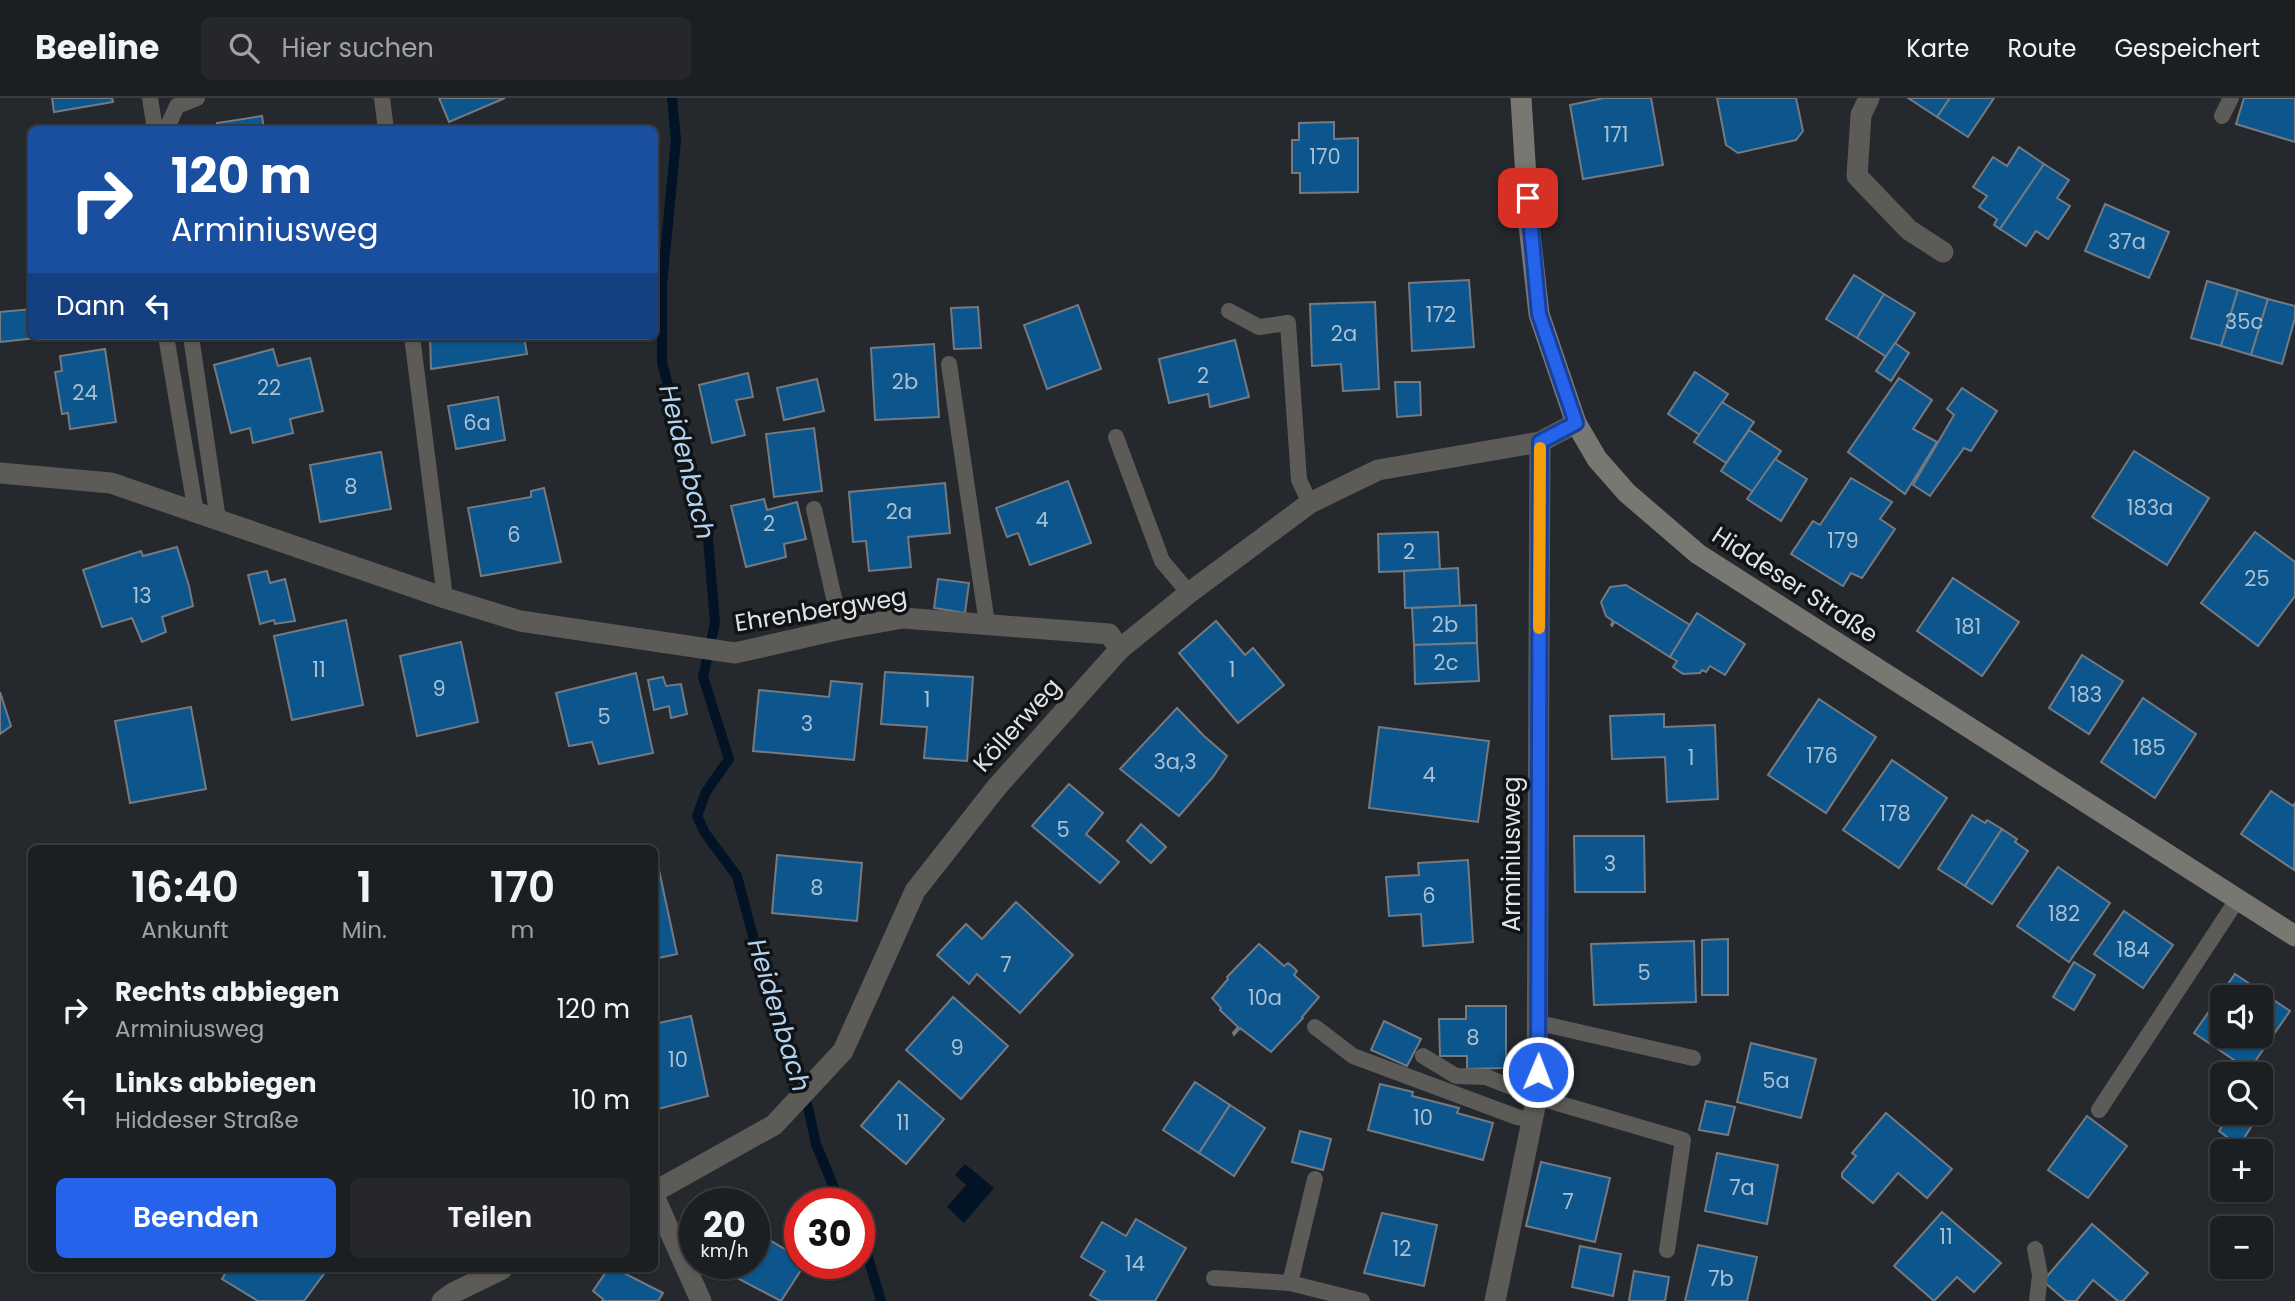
<!DOCTYPE html>
<html lang="de">
<meta charset="utf-8">
<style>
:root{--surface:#1c1f22;--page:#25272a;--text:#f1f3f6;--muted:#a0a2a5;--line:#3a3d40;--accent:#2563eb}
body{margin:0;font-family:Poppins,sans-serif;background:var(--page);color:var(--text);height:100vh;display:flex;flex-direction:column;font-size:26px;white-space:nowrap}
*{box-sizing:border-box;margin:0}
p{font-size:23px;color:var(--muted)}
.icon{flex:none;width:38px;height:38px;fill:none;stroke:currentColor;stroke-width:2;stroke-linecap:round;stroke-linejoin:round}
.map{position:relative;flex:1;overflow:hidden}
.details{position:absolute;left:28px;top:747px;width:630px;height:427px;display:flex;flex-direction:column;background:var(--surface);border-radius:10px;box-shadow:0 2px 5px #0004,0 0 0 2px var(--line)}
.details>*{flex:none}
.hud{position:absolute;left:28px;top:28px;width:630px;height:214px;border-radius:10px;box-shadow:0 2px 5px #0004,0 0 0 2px var(--line);background:#1a4fa0;color:#fff;overflow:hidden}
.fabs{position:absolute;left:2210px;top:887px;display:grid;gap:14px}
.fabs a{display:grid;place-items:center;width:63px;height:63px;border-radius:10px;background:var(--surface);box-shadow:0 2px 5px #0004,0 0 0 2px var(--line);font-size:35px}
.speed{position:absolute;left:679px;top:1090px;display:flex;gap:14px;font-size:35px;font-weight:700;text-align:center}
.speed>*{display:grid;place-content:center;width:91px;height:91px;border-radius:50%;background:var(--surface);box-shadow:0 2px 5px #0004,0 0 0 2px var(--line);line-height:1}
.speed small{font-size:18px;font-weight:400}
.speed .limit{border:10px solid #d22;background:#fff;color:#111}
.pin{position:absolute;display:grid;place-items:center;width:60px;height:60px;color:#fff;margin:-30px;border-radius:14px;box-shadow:0 4px 10px #0006}
.me{position:absolute;width:77px;margin:-38px;rotate:1deg;stroke-linejoin:round;filter:drop-shadow(0 0 5px #0008)}
.turn{display:flex;align-items:center;gap:24px;height:147px;padding:0 28px;font-size:32px}
.turn .icon{width:91px;height:91px;stroke-width:2.5}
.turn b{display:block;font-size:49px;line-height:60px}
.then{display:flex;align-items:center;height:66px;padding:0 28px;background:#0003;gap:14px;font-size:26px}
.eta{display:flex;justify-content:space-evenly;align-items:center;height:119px;text-align:center}
.eta b{font-size:42px;font-weight:600;line-height:49px}
.primary-button{display:flex;gap:14px;margin-top:auto;padding:14px 28px}
.primary-button a{flex:1;height:80px;border-radius:10px;background:var(--accent);color:#fff;font-size:28px;font-weight:600;line-height:80px;text-align:center}
.primary-button a+a{background:var(--page);color:var(--text)}
ul{padding:0;list-style:none}
li{display:flex;align-items:center;gap:21px;height:91px;padding:0 28px}
li div{flex:1}
li b{display:block;font-size:26px}
li em{font-style:normal}
header{display:flex;align-items:center;gap:42px;box-sizing:border-box;height:98px;padding:0 35px;background:var(--surface);border-bottom:2px solid var(--line)}
header strong{font-size:33px}
nav{display:flex;gap:38px;margin-inline-start:auto;font-size:24px}
.search{width:490px;height:63px;background:var(--page);display:flex;align-items:center;gap:18px;box-sizing:border-box;padding:0 24px;border-radius:10px;color:var(--muted);font-size:26px}
.map>svg:first-child{display:block}
</style>
<header>
<strong>Beeline</strong>
<div class="search"><svg class="icon" aria-label="search" viewBox="0 0 24 24"><circle cx="10" cy="10" r="6"/><path d="M15 15l6 6"/></svg>Hier suchen</div>
<nav><a>Karte</a><a>Route</a><a>Gespeichert</a></nav>
</header>
<div class="map">
<svg width="2295" height="1203" viewBox="0 0 2295 1203">
<rect width="100%" height="100%" fill="#25292e"/>
<!-- water -->
<path fill="#011325" d="M965,1066L994,1090L964,1125L947,1109L966,1087L955,1077Z"/>
<g fill="none" stroke-linecap="round" stroke-linejoin="round">
<!-- stream -->
<g stroke="#011325" stroke-width="10">
<path d="M672,0L676,42L662,187V265L707,429L715,525L703,579L729,661L706,694L697,718L705,735L737,778L768,895L789,961L808,1009L816,1046L837,1097L843,1106"/>
<path d="M859,1129L881,1203"/>
</g>
</g>
<!-- building -->
<g fill="#0c568d" stroke="#747a80" stroke-width="2" fill-rule="evenodd">
<path d="M52,0H112L113,4L54,14Z"/>
<path d="M439,0H505L449,24Z"/>
<path d="M1604,0H1651L1663,67L1583,81L1570,7Z"/>
<path d="M1717,0H1796L1803,33L1796,42L1738,55L1726,47Z"/>
<path d="M1908,0H1950L1937,19Z"/>
<path d="M1950,0H1994L1968,39L1937,19Z"/>
<path d="M2244,0H2295V44L2236,26Z"/>
<path d="M262,18L264,32H218L217,25Z"/>
<path d="M1334,24V41L1358,40V94L1300,95V75H1292V42H1299V25Z"/>
<path d="M2019,49L2044,66L2000,131L1994,127L1997,121L1979,109L1987,98L1973,89L1993,59L2007,68Z"/>
<path d="M2044,66L2069,82L2057,100L2070,108L2048,141L2036,133L2026,148L2000,131Z"/>
<path d="M2105,106L2169,134L2149,180L2085,153Z"/>
<path d="M1854,177L1884,196L1857,240L1826,221Z"/>
<path d="M1469,182L1474,249L1412,253L1409,185Z"/>
<path d="M2207,183L2238,192L2221,248L2191,240Z"/>
<path d="M2238,192L2268,201L2251,257L2221,248Z"/>
<path d="M1884,196L1915,215L1883,264L1885,258L1857,240Z"/>
<path d="M2268,201L2295,208V220L2282,266L2251,257Z"/>
<path d="M1375,204L1379,291L1343,293L1341,266L1312,268L1310,206Z"/>
<path d="M1078,207L1101,271L1047,291L1024,227Z"/>
<path d="M978,209L981,250L954,251L951,210Z"/>
<path d="M32,211V238H36V240L0,244V214Z"/>
<path d="M430,238H524L527,256L431,271Z"/>
<path d="M1235,242L1249,299L1210,309L1208,296L1169,305L1159,261Z"/>
<path d="M1895,245L1909,255L1891,283L1876,273Z"/>
<path d="M934,246L939,319L875,322L871,250Z"/>
<path d="M105,251L116,324L70,331L68,315L62,316L55,274L62,273L60,258Z"/>
<path d="M273,251L278,268L310,260L323,313L290,321L293,335L253,345L250,330L231,335L214,267Z"/>
<path d="M1695,274L1728,296L1700,337L1668,316Z"/>
<path d="M748,275L753,299L736,302L745,337L712,345L699,287Z"/>
<path d="M1899,280L1932,302L1913,331L1937,344L1905,396L1848,354Z"/>
<path d="M817,281L824,313L784,322L777,290Z"/>
<path d="M1395,284H1420L1421,317L1397,319Z"/>
<path d="M1962,290L1997,313L1971,353L1964,350L1930,398L1913,387L1954,317L1947,311Z"/>
<path d="M498,299L505,342L456,351L448,308Z"/>
<path d="M1722,304L1754,324L1726,365L1694,344Z"/>
<path d="M814,330L822,393L774,399L766,336Z"/>
<path d="M1749,332L1781,353L1753,394L1721,373Z"/>
<path d="M2134,353L2209,400L2167,467L2092,419Z"/>
<path d="M381,354L391,411L320,424L310,367Z"/>
<path d="M1775,361L1807,381L1781,423L1747,401Z"/>
<path d="M1851,380L1892,404L1880,421L1895,431L1862,480L1851,475L1843,488L1791,456L1813,423L1820,427Z"/>
<path d="M1068,383L1091,445L1030,467L1018,435L1007,439L996,410Z"/>
<path d="M945,385L950,435L908,439L911,469L869,473L866,443L853,444L849,394Z"/>
<path d="M544,390L561,464L481,478L468,410L531,399V393Z"/>
<path d="M764,401L767,412L797,404L806,441L784,446L786,459L746,469L731,408Z"/>
<path d="M1438,434L1440,472L1379,474L1378,436Z"/>
<path d="M2255,434L2295,464V498L2258,548L2201,505Z"/>
<path d="M177,449L189,488L193,508L162,519L166,534L142,544L132,520L102,529L83,472L141,453L143,458Z"/>
<path d="M1458,470L1460,508L1405,510L1404,473Z"/>
<path d="M267,473L270,485L285,481L295,523L275,526L274,522L260,526L248,477Z"/>
<path d="M1953,480L2019,524L1982,578L1917,533Z"/>
<path d="M938,481L969,485L965,515L934,510Z"/>
<path d="M1626,487L1690,527L1670,559L1615,524L1612,528L1611,527L1613,523L1606,518L1601,504L1610,489Z"/>
<path d="M1476,507L1477,545L1414,547L1412,510Z"/>
<path d="M1697,515L1745,546L1725,577L1710,568L1706,574L1702,572L1700,575L1683,576L1673,569L1677,563L1670,559Z"/>
<path d="M346,522L363,607L292,622L274,538Z"/>
<path d="M1216,523L1245,557L1253,550L1284,587L1238,625L1179,555Z"/>
<path d="M461,544L478,624L417,638L400,558Z"/>
<path d="M1477,545L1479,583L1415,586L1414,547Z"/>
<path d="M2082,557L2123,583L2089,636L2049,610Z"/>
<path d="M885,574L973,579L967,663L924,660L927,629L881,626Z"/>
<path d="M636,575L653,655L599,666L592,644L569,648L556,595Z"/>
<path d="M663,579L666,588L681,586L687,616L671,620L669,608L654,612L648,582Z"/>
<path d="M831,583L862,586L854,662L753,653L759,592L829,599Z"/>
<path d="M0,594L11,628L0,636Z"/>
<path d="M2143,600L2196,636L2155,700L2101,664Z"/>
<path d="M1819,601L1876,639L1826,715L1768,677Z"/>
<path d="M191,609L206,691L130,705L115,623Z"/>
<path d="M1177,610L1204,638L1227,658L1213,679L1179,718L1120,671Z"/>
<path d="M1664,616V629L1715,627L1718,701L1667,704L1665,659L1612,661L1610,618Z"/>
<path d="M1379,629L1489,643L1478,724L1369,710Z"/>
<path d="M1892,662L1947,700L1899,770L1843,732Z"/>
<path d="M1069,686L1103,715L1086,736L1119,764L1100,785L1032,728Z"/>
<path d="M2271,693L2293,708L2295,705L2294,772L2241,736Z"/>
<path d="M1972,717L1985,725L1987,722L2002,731L1965,788L1938,771Z"/>
<path d="M1141,726L1166,749L1151,765L1127,743Z"/>
<path d="M2002,731L2017,741L2015,744L2028,753L1992,806L1965,788Z"/>
<path d="M1574,738H1644L1645,794H1575Z"/>
<path d="M777,757L862,765L857,823L772,815Z"/>
<path d="M1468,762L1473,844L1423,848L1421,816L1389,818L1386,779L1419,777L1418,765Z"/>
<path d="M2058,769L2110,805L2069,864L2017,828Z"/>
<path d="M659,772L677,856L654,861V774Z"/>
<path d="M1016,804L1073,857L1020,915L977,876L969,886L937,857L966,826L982,841Z"/>
<path d="M2124,813L2173,847L2143,890L2094,856Z"/>
<path d="M1728,841V897H1702V842Z"/>
<path d="M1694,843L1696,904L1594,907L1591,846Z"/>
<path d="M1259,846L1284,868L1288,865L1293,869L1297,873L1294,877L1319,899L1302,919L1303,920L1271,954L1240,930L1234,937L1233,935L1238,929L1220,912L1221,910L1212,900L1228,881L1227,879Z"/>
<path d="M2074,864L2095,877L2074,912L2053,899Z"/>
<path d="M2235,876L2290,913L2249,972L2194,935ZM2222,900H2261V938H2222Z"/>
<path d="M953,899L1008,948L961,1001L906,952Z"/>
<path d="M1466,908H1506V970L1467,971V958H1440L1439,921H1466Z"/>
<path d="M691,918L708,998L654,1012V926Z"/>
<path d="M1384,923L1421,941L1407,968L1371,952Z"/>
<path d="M1751,945L1816,961L1801,1020L1737,1004Z"/>
<path d="M899,983L944,1021L906,1066L861,1028Z"/>
<path d="M1195,984L1230,1007L1199,1055L1163,1032Z"/>
<path d="M1380,986L1413,994L1412,998L1459,1010L1457,1015L1493,1025L1483,1062L1368,1032Z"/>
<path d="M2261,990L2272,997L2261,1014Z"/>
<path d="M1706,1003L1735,1009L1728,1037L1699,1032Z"/>
<path d="M1230,1007L1265,1030L1234,1078L1199,1055Z"/>
<path d="M1886,1015L1952,1071L1927,1100L1898,1075L1873,1105L1842,1079V1075L1856,1058L1852,1055Z"/>
<path d="M2230,1015H2260L2239,1048L2219,1033Z"/>
<path d="M2087,1018L2127,1048L2088,1100L2048,1072Z"/>
<path d="M1300,1033L1331,1041L1323,1072L1292,1064Z"/>
<path d="M1717,1055L1778,1067L1767,1126L1705,1113Z"/>
<path d="M1541,1064L1610,1080L1595,1144L1526,1128Z"/>
<path d="M1942,1114L2001,1165L1974,1194L1957,1179L1934,1203L1894,1168Z"/>
<path d="M1382,1115L1437,1127L1424,1188L1364,1175Z"/>
<path d="M1136,1121L1186,1150L1155,1203H1100L1090,1197L1105,1173L1081,1159L1102,1124L1126,1138Z"/>
<path d="M2092,1126L2148,1175L2123,1203H2118L2093,1182L2076,1203H2066L2043,1183Z"/>
<path d="M754,1133L800,1160V1166H805L781,1203L724,1173L728,1166H754Z"/>
<path d="M1698,1147L1757,1159L1747,1203H1685Z"/>
<path d="M1580,1148L1621,1156L1613,1198L1572,1189Z"/>
<path d="M228,1171H323L326,1173L304,1203H258L222,1181Z"/>
<path d="M608,1171H616L663,1195L658,1203H602L603,1201L593,1193Z"/>
<path d="M1634,1173L1669,1179L1665,1203H1629Z"/>
</g>
<g fill="none" stroke-linecap="round" stroke-linejoin="round">
<!-- lane -->
<g stroke="#5c5b58" stroke-width="16">
<path d="M150,0L155,32"/>
<path d="M382,0L386,32"/>
<path d="M2222,18L2231,0"/>
<path d="M166,32L177,8L197,0"/>
<path d="M1229,213L1259,229L1288,225L1299,382L1310,405"/>
<path d="M166,238L196,415"/>
<path d="M191,238L218,422"/>
<path d="M412,238L445,500"/>
<path d="M949,266L987,526"/>
<path d="M1116,339L1162,463L1189,495"/>
<path d="M814,411L841,531"/>
<path d="M1539,925L1693,960"/>
<path d="M1315,929L1353,958L1517,1019L1532,1022"/>
<path d="M1423,958L1456,978L1486,979L1537,999L1683,1042L1667,1152"/>
<path d="M2099,1012L2237,802"/>
<path d="M2035,1151L2040,1177L2037,1203"/>
<path d="M1214,1180L1290,1185L1362,1203"/>
<path d="M1290,1185L1315,1081"/>
</g>
<!-- street -->
<g stroke="#5c5b58" stroke-width="21">
<path d="M1869,0L1861,17L1857,78L1909,132L1943,154"/>
<path d="M0,375L111,385L445,500L520,523L735,555L841,531L903,520L1109,536L1120,551"/>
<path d="M654,1094L774,1027L843,953L915,793L996,690L1120,551L1189,495L1310,405L1378,372L1540,344L1576,325"/>
<path d="M654,1098L701,1203"/>
<path d="M442,1203L453,1195L502,1171"/>
<path d="M1495,1203L1537,999L1540,344"/>
</g>
<!-- secondary -->
<path stroke="#787772" stroke-width="21" d="M1521,0L1529,127L1539,216L1576,325L1597,361L1627,395L1698,456L2295,838"/>
</g>
<g fill="none" stroke-linecap="round" stroke-linejoin="round">
<!-- route casing -->
<g stroke="#184099" stroke-width="18">
<path id="route" d="M1528,100L1539,216L1576,325L1540,344L1538,974"/>
</g>
<!-- route -->
<use href="#route" stroke="#2563eb" stroke-width="12"/>
<!-- slow -->
<path stroke="#f59e0b" stroke-width="12" d="M1539,530L1540,350"/>
</g>
<g text-anchor="middle" stroke-width="7" stroke-linejoin="round" paint-order="stroke">
<!-- number labels -->
<g font-size="21" fill="#aabfd0">
<text x="1616" y="44">171</text>
<text x="1325" y="66">170</text>
<text x="2127" y="151">37a</text>
<text x="1441" y="224">172</text>
<text x="2244" y="231">35c</text>
<text x="1344" y="243">2a</text>
<text x="1203" y="285">2</text>
<text x="905" y="291">2b</text>
<text x="269" y="297">22</text>
<text x="85" y="302">24</text>
<text x="477" y="332">6a</text>
<text x="351" y="396">8</text>
<text x="2150" y="417">183a</text>
<text x="899" y="421">2a</text>
<text x="1042" y="429">4</text>
<text x="769" y="433">2</text>
<text x="514" y="444">6</text>
<text x="1843" y="450">179</text>
<text x="1409" y="461">2</text>
<text x="2257" y="488">25</text>
<text x="142" y="505">13</text>
<text x="1445" y="534">2b</text>
<text x="1968" y="536">181</text>
<text x="1446" y="572">2c</text>
<text x="319" y="579">11</text>
<text x="1232" y="579">1</text>
<text x="439" y="598">9</text>
<text x="2086" y="604">183</text>
<text x="927" y="609">1</text>
<text x="604" y="626">5</text>
<text x="807" y="633">3</text>
<text x="2149" y="657">185</text>
<text x="1822" y="665">176</text>
<text x="1691" y="667">1</text>
<text x="1175" y="671">3a,3</text>
<text x="1429" y="684">4</text>
<text x="1895" y="723">178</text>
<text x="1063" y="739">5</text>
<text x="1610" y="773">3</text>
<text x="817" y="797">8</text>
<text x="1429" y="805">6</text>
<text x="2064" y="823">182</text>
<text x="2133" y="859">184</text>
<text x="1006" y="874">7</text>
<text x="1644" y="882">5</text>
<text x="1265" y="907">10a</text>
<text x="1473" y="947">8</text>
<text x="957" y="957">9</text>
<text x="678" y="969">10</text>
<text x="1776" y="990">5a</text>
<text x="1423" y="1027">10</text>
<text x="903" y="1032">11</text>
<text x="1742" y="1097">7a</text>
<text x="1568" y="1111">7</text>
<text x="1946" y="1146">11</text>
<text x="1402" y="1158">12</text>
<text x="1135" y="1173">14</text>
<text x="1721" y="1188">7b</text>
</g>
<!-- street labels -->
<g font-size="24" fill="#dfe2e6" stroke="#101214">
<text transform="translate(1795 487) rotate(33)" y="8">Hiddeser Straße</text>
<text transform="translate(821 512) rotate(-9)" y="8">Ehrenbergweg</text>
<text transform="translate(1017 627) rotate(-48)" y="8">Köllerweg</text>
<text transform="translate(1512 756) rotate(-90)" y="8">Arminiusweg</text>
</g>
<!-- water labels -->
<g font-size="26" font-style="italic" fill="#b2d3f3" stroke="#101214">
<text transform="translate(687 364) rotate(76)" y="9">Heidenbach</text>
<text transform="translate(779 917) rotate(73)" y="9">Heidenbach</text>
</g>
</g>
</svg>
<div class="fabs">
<a><svg class="icon" aria-label="sound" viewBox="0 0 24 24"><path d="M4 9h4l5-4v14l-5-4H4zM17 9q2 3 0 6"/></svg></a>
<a><svg class="icon" aria-label="search" viewBox="0 0 24 24"><circle cx="10" cy="10" r="6"/><path d="M15 15l6 6"/></svg></a>
<a>+</a>
<a>−</a>
</div>
<div class="speed"><div>20<small>km/h</small></div><div class="limit">30</div></div>
<div class="pin" style="left:1528px;top:100px;background:#d93025"><svg class="icon" aria-label="arrive" viewBox="0 0 24 24"><path d="M6 21V4h12l-3 4 3 4H6"/></svg></div>
<svg class="me" style="left:1538px;top:974px" viewBox="-20 -20 40 40"><circle r="17" fill="#2563eb" stroke="#fff" stroke-width="3"/><path d="M0-11L8 9 0 5-8 9z" fill="#fff"/></svg>
<div class="hud">
<div class="turn"><svg class="icon" aria-label="right" viewBox="0 0 24 24"><path d="M7 20v-9h11M14 6l5 5-5 5"/></svg><div><b>120 m</b>Arminiusweg</div></div>
<div class="then">Dann<svg class="icon" aria-label="left" viewBox="0 0 24 24"><path d="M17 20v-9H6M10 6l-5 5 5 5"/></svg></div>
</div>
<section class="details">
<div class="eta">
<div><b>16:40</b><p>Ankunft</p></div>
<div><b>1</b><p>Min.</p></div>
<div><b>170</b><p>m</p></div>
</div>
<ul>
<li><svg class="icon" aria-label="right" viewBox="0 0 24 24"><path d="M7 20v-9h11M14 6l5 5-5 5"/></svg><div><b>Rechts abbiegen</b><p>Arminiusweg</p></div><em>120 m</em></li>
<li><svg class="icon" aria-label="left" viewBox="0 0 24 24"><path d="M17 20v-9H6M10 6l-5 5 5 5"/></svg><div><b>Links abbiegen</b><p>Hiddeser Straße</p></div><em>10 m</em></li>
</ul>
<div class="primary-button"><a>Beenden</a><a>Teilen</a></div>
</section>
</div>
